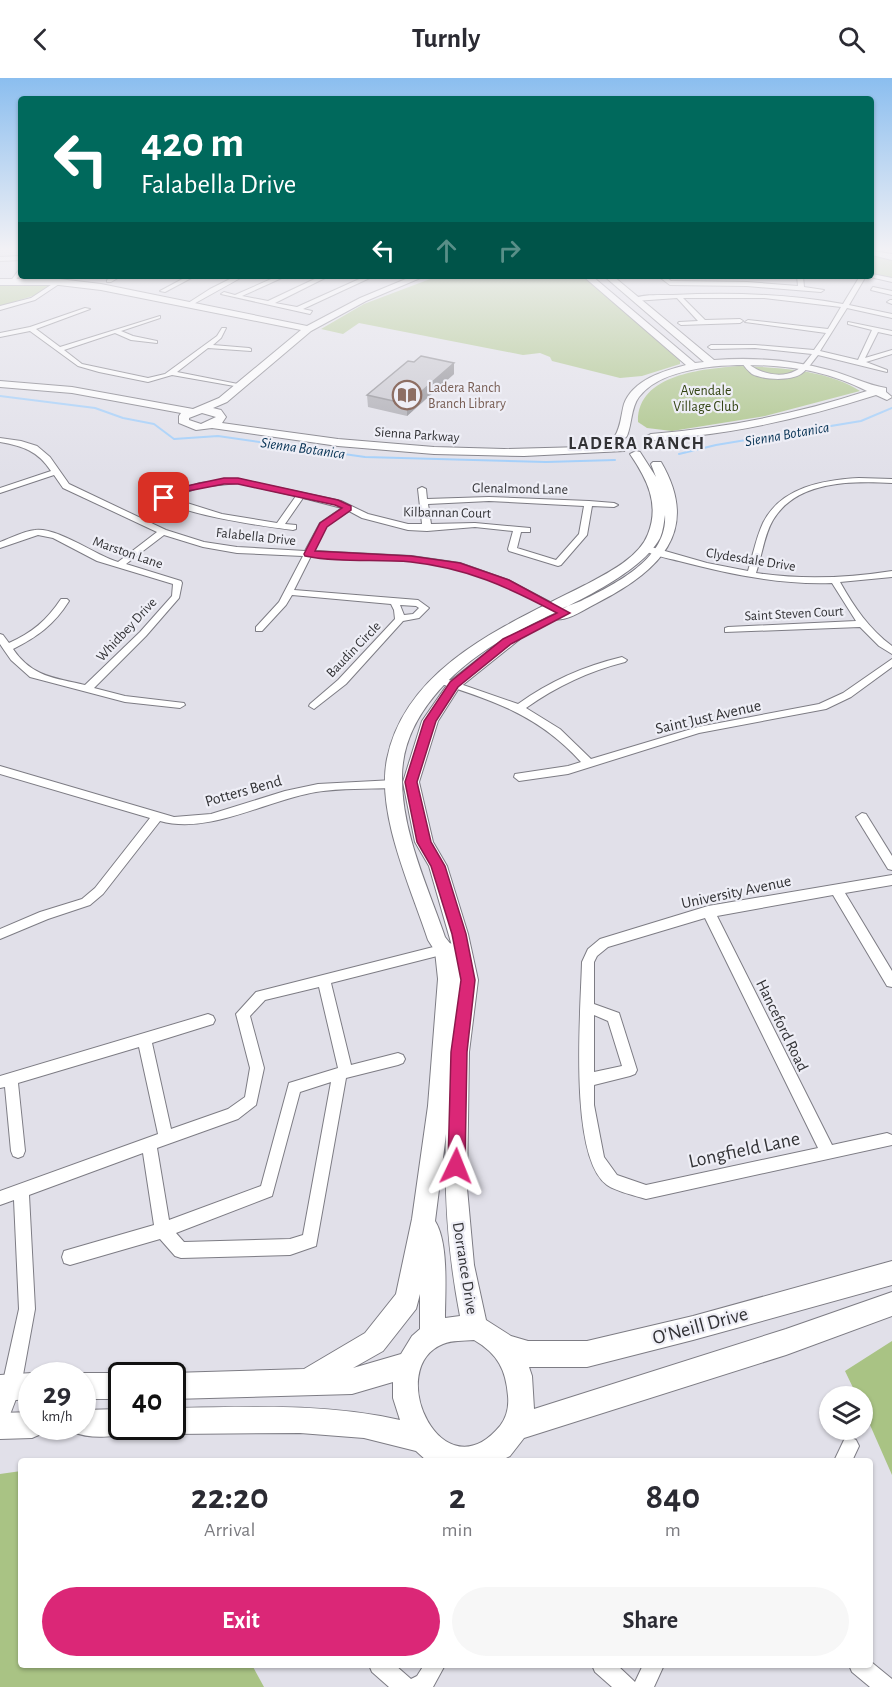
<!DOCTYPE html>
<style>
:root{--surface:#fff;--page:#f7f7f7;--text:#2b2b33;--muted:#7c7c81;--accent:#db2777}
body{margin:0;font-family:"Alegreya Sans",sans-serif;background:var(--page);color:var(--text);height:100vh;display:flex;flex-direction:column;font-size:22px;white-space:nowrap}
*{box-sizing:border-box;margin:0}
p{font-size:20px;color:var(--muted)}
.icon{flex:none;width:33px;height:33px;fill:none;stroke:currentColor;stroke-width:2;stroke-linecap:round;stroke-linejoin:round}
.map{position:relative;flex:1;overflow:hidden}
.side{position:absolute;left:18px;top:1380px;width:855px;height:210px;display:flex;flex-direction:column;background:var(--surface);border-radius:6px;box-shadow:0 2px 4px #0004}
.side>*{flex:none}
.guide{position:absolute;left:18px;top:18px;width:856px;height:183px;border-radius:6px;box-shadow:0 2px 4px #0004;background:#00695c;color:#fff;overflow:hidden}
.buttons{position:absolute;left:819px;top:1308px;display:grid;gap:12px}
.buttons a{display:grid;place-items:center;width:54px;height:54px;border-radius:50%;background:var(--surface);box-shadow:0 2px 4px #0004;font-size:30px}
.speed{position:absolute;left:18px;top:1284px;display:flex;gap:12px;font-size:30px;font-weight:700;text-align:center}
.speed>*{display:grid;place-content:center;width:78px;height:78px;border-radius:50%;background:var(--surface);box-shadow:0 2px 4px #0004;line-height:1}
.speed small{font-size:15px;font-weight:400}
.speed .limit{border:3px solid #111;border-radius:9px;background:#fff;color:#111}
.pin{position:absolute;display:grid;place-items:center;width:51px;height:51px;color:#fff;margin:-26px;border-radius:12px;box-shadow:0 3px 9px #0006}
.me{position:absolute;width:66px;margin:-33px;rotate:2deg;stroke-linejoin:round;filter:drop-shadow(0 0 4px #0008)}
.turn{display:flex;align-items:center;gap:21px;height:126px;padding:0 24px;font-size:27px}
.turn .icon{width:78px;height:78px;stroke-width:2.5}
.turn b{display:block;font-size:42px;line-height:51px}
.lanes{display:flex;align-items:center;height:57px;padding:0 24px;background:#0003;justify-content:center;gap:30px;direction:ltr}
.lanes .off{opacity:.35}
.eta{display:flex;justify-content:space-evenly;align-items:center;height:102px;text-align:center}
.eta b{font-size:36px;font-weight:700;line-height:42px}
.primary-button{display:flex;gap:12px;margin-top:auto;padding:12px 24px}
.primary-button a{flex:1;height:69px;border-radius:36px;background:var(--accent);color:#fff;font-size:24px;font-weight:700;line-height:69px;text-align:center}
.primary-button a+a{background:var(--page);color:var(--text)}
header{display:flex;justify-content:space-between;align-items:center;height:78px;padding:0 24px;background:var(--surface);font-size:27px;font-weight:700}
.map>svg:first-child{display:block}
</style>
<header><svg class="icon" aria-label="back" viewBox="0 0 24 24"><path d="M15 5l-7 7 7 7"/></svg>Turnly<svg class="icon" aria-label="search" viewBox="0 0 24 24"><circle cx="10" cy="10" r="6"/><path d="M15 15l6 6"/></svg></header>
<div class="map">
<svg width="892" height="1609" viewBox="0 0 892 1609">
<rect width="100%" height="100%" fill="#e1e0e9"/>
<!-- green -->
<g fill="#a9c384">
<path d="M872,177L892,181V200L872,197Z"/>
<path d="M438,198H584L680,283V286L642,298L620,300L552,283L550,279L540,275L523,277L359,245L343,256L321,251L364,226Z"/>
<path d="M0,206L47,207L49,208L36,217L0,228Z"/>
<path d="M739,288C776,289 829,292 860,313L765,338L672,353L647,350L638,344C637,296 703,291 739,288Z"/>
<path d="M892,1263V1397L863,1331L862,1318H857L845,1293Z"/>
<path d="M21,1393V1587H252L264,1609H0V1396Z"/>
</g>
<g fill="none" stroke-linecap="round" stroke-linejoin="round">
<!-- stream -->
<g stroke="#a1cefa" stroke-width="2">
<path d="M0,318L95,330L123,340L154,346L174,361L218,358L365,379L546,384L615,382"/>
<path d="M679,376L716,367L861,343L892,330"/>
</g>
<!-- street casing -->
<g stroke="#7d7c84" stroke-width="2">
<g id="street">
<path d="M21,178V182L0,183V179Z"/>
<path d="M21,189V195L14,204H10Z"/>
<path d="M872,196L892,200V204L870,199Z"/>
<path d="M114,198H121L111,204H107V202Z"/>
<path d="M188,198H195L165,214L160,213Z"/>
<path d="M236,198H244L190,228L185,227L210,211Z"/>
<path d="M278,198H286L242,218L268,223L321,198H329L275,225L297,229L366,198H374L303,231L312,233L310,236L221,216L224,214L235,217Z"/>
<path d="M658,198H665L671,203L747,204L798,208L797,198H803L804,209L824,212L821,214L747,208L670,207Z"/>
<path d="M860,198H866L849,227L892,236V240L847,230L820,273L858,282L872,252L848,246V244L892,253V257L878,254L865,280L892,272V276L866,284L887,292V294L818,277C813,283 808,291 801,296C790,303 764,302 752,296C748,293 745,289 742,285V283H746C756,295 780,301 795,293C802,290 807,282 812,276L755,270L711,271L708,269L711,267H755L814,272L826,255L745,244L748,242L828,251L841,229L764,220H683L705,242L740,241L743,243L740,245L681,247L678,245L679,244L698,243L677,220L635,223L632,221C643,216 660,217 673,217C730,214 787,216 843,226Z"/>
<path d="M57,203L62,204L35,222L0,232V228L31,220Z"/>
<path d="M873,209L892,213V217L871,212Z"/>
<path d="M890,222H892V226L887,224Z"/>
<path d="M85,230L90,231L36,251L60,269L160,238V240L121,253L133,258L157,263V265L131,262L115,255L64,272L82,286L148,300L165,296L217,258L222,250H226L221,260L213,267L249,270L251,271V273L208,270L177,294L243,307L240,309L172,297L148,304L99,294L78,288L30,253L0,259V255L30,249Z"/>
<path d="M0,360L21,363L37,368L50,379L69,406L166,452L204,464L237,469L305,473L320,445L342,430L303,420L285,446L296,447V451L293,452C256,447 178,437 149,415L153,413L164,417L200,405L238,401L341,423L368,436L408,446H422L418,411L422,409L426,411L427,421L489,419L589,423L614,425L618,427L614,429L592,428L587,457L561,487L558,488L509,473L508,471L513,453L475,449L427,453L408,452L362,440L349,433L326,448L314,473L411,478L460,485L508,502L567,533L565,535H559C526,518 494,499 458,490C411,479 359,481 311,478L294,512L418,522L429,530L419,540L403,543L346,606L314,631L309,628L310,626L338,602L395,541L394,532L391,526L292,517L286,527L262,553H256V549L279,524L303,478L237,475L203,469L164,457L126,486L181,503L182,505L179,520L146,558L94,610L125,618L184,625L185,627L180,630L125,624L30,599L11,582L4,572L0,566V556L3,557L9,565C32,555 47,542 61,521H67L69,523C54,547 37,559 13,571C32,599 55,600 85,607L140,554L172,518L173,506L97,483L53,460L38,457L0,470V464C11,460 24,453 35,452C57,449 95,477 118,484L157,454L63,410L54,397L0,415V410L51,393C38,373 23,368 0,364ZM238,405L296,418L277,445L222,436L171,420L200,409ZM489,423L584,428L579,456L556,482L517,470L521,454H530V450L475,445L431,446L428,426ZM400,527L416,528L419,530L413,536L404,537Z"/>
<path d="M859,400L892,401V405C852,403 797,402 773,442C764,457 762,478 756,495C802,502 847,500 892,493V499L840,504C854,529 869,551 892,568V576L879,568L860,549L725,554V550L728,549L856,543L832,505C780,507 729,496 679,483C667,480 650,477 640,470L644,467L707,485L748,493C753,477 756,460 763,445C781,409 823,402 859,400Z"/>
<path d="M622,579L627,582L625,584C589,593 557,608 526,630L560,651L591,681L698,649L819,626L843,615L892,581V589L851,619L826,631L699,655L568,696L519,703L514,699L515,696L568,688L581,684C540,638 493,622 435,604L434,602L435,600H443L518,626C550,603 584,588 622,579Z"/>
<path d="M0,688L174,739L211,736L285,713L318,706L394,702L399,706L394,710C368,711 341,710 316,714C267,722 209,757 160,743L103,816L90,827L48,841L0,861V851L40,834L82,821L95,810L150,740L0,696Z"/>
<path d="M862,735L866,736L892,778V792L888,791L856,739Z"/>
<path d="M892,797V807L845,815L892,893V909L887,908L833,817L717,838L832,1067L887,1055L892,1057V1067L646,1121C636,1118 615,1113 607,1107C568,1079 581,930 582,884L588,871L600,861L708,828ZM705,840L818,1070L646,1107L617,1097L604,1079L594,1027V1007L630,998L635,996L637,992L619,935L594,926V884L597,878L608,869ZM594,937L608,943L622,988L594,994Z"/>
<path d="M449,865L453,866L455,870L453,874L331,905L351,987L398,975L403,977L405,981L403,985L398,987L346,1000L316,1168L290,1177L181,1180L175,1178L160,1161L70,1187L64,1185L62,1179L64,1173L154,1147L143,1075L29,1117L35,1231L21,1308L6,1347L0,1350V1317L19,1231L14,1122L0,1127V1113L158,1056L139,969L18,1005L25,1073L23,1078L18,1080L13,1078L11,1073L5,1009L0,1010V998L208,936L213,938L215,942L213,946L152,965L171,1051L228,1031L245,1019L250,990L236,936L256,914ZM319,909L338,990L289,1005L261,1108L169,1142L157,1070L238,1041L256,1027L264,990L250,938L265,922ZM331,1004L303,1157L290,1161L184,1164L176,1155L272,1118L300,1014Z"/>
<path d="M850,1359L856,1362L859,1368L852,1383H834L844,1362Z"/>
<path d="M870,1583L892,1601V1609H870L852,1594L849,1587H870Z"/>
<path d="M369,1587H395L411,1601L417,1598L424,1587H445L433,1609H389L372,1594Z"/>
<path d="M592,1587H617L635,1604L643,1587H664L654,1609H612L595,1594Z"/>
</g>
</g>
<!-- secondary casing -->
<g stroke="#7d7c84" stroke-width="2">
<g id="secondary">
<path d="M872,173L892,176V182L872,177Z"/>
<path d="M413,198H425L366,223L311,253L227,324L213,330L221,332L226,339L222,345L338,361L434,369L504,371L620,368L626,371L624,373L524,378L434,376L338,368L212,350L196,352L179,345V338L181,335L72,315L0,309V303L72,309L193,331L219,320L301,252L101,212L59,207H0V201H59L101,206L307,248L360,220ZM202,335L216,339L201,346L189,342V340Z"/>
<path d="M583,198H592L695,285L704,284L604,198H613L714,282C752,279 792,282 829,292C848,297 867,307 886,310V314L892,319L887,322L876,317C816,336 756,351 694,358C679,360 661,364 647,361L645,359L651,356C725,350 797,336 867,313C851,305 833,298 815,294C772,284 669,279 639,319C631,329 632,346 627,358L625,360H617L615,358C621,348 621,337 624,326C633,302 663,293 686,287Z"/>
<path d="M636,373L640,374L656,399L651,386L653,384H661C702,454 658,494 597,525C585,531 567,544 554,541L552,538C559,530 571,527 581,523C613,507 668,481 665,437C664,444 663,453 660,460C638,501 551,534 510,558H518L520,561L459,610L438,643L419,704L433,764L447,788L468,856L478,902L469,974L467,1110L474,1187L486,1242L511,1258L528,1263H587L693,1238L892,1183V1207L693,1262L587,1289H529L532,1298L534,1331L786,1251L892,1214V1238L786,1277L524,1360L510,1378L500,1383H427L416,1373L364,1360L300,1355L172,1356L163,1352L161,1348H172V1330C249,1329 325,1325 400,1342L393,1320V1304L352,1316L172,1321V1298H166L172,1295L304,1291L365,1255L396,1216L412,1141L428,1028L438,901L435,873L428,862C411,810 376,736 387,681C406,587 509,546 585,507C606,496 639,480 648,456C660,426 647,401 630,376ZM505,560L449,604L422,643L403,704L415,764L429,788L452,868L445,859C428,809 402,755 402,701C401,638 455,589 505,560ZM446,1056C444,1119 448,1176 460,1238L445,1240C445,1214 449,1165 435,1143ZM420,1216V1251L412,1258L401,1276L353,1290L383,1273L416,1231ZM474,1262C498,1276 506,1292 508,1318C509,1328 507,1339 500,1348C442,1418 383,1290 443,1266C452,1262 464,1263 474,1262Z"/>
<path d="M32,1295L38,1298H32V1321L0,1323V1297Z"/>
<path d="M82,1295H122L128,1298H122V1321H82V1298H76Z"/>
<path d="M122,1331V1348H133L131,1353C115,1360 89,1361 73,1354L70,1348H82V1332Z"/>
<path d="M32,1334V1348H45L41,1356L32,1360L0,1361V1335Z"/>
</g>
</g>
<!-- street -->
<use href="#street" fill="#fff" fill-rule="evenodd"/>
<!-- secondary -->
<use href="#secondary" fill="#fff" fill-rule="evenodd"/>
</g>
<!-- wall -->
<path fill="#aaa9b0" d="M414,284L454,285V296L407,338L368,329L367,317Z"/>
<!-- shaded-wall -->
<path fill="#8b8a90" d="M454,285V296L407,338V326Z"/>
<!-- building -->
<path fill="#c6c5cd" stroke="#8b8a90" stroke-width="1.5" d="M421,278L454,285L407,326L367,317L408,283L414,284Z"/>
<!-- sky -->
<linearGradient id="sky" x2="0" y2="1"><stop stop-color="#8bbeef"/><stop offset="0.43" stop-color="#f2f1f5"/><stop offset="1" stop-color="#f2f1f5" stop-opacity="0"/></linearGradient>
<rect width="892" height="397" fill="url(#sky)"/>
<!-- route -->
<path fill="#db2777" stroke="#8e194d" stroke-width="1.5" d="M224,400H238L338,422L351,428V432L327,449L315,473L411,478L460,485L509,502L570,535L511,566L458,609L436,643L417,704L431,764L445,788L466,856L475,902L467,974L465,1088L462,1093L456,1096L450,1093L448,1088L451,974L461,902L452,856L431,788L417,764L405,704L424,643L450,604L503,561L557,535C508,509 467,490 411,484C376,481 339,485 305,478L304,476L320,445L342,430L335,427L238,406H224L183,414L164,423L160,420L177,410Z"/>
<!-- icons -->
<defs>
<g id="library-ring" transform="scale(1.5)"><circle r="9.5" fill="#eeeef6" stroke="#8d6e63" stroke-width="1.5"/><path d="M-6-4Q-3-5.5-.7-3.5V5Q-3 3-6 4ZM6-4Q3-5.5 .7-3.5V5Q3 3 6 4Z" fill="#8d6e63"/></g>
</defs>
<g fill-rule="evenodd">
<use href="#library-ring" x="407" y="317"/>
</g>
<g text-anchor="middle" stroke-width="4.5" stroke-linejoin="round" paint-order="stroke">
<!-- far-education labels -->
<g font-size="14" fill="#785e54" stroke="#eeeef6" text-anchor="start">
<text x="428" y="314">Ladera Ranch<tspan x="428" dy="16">Branch Library</tspan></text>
</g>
<!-- far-park labels -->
<g font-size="14" fill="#334413" stroke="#eeeef6">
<text x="706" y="317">Avendale<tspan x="706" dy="16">Village Club</tspan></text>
</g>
<!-- far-street labels -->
<g font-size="14" fill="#323235" stroke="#eeeef6">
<text transform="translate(417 356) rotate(4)" y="5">Sienna Parkway</text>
<text transform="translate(520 410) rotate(1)" y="5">Glenalmond Lane</text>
<text transform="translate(447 434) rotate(1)" y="5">Kilbannan Court</text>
<text transform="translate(256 458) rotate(6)" y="5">Falabella Drive</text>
<text transform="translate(128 474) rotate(19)" y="5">Marston Lane</text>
<text transform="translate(751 481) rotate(9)" y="5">Clydesdale Drive</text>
<text transform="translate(794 535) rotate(-3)" y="5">Saint Steven Court</text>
<text transform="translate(126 551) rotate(-47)" y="5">Whidbey Drive</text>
<text transform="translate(353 571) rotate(-46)" y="5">Baudin Circle</text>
</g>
<!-- far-water labels -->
<g font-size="15" font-style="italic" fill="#063254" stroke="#eeeef6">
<text transform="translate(787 356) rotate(-10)" y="5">Sienna Botanica</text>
<text transform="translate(303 370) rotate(8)" y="5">Sienna Botanica</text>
</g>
<!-- street labels -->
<g font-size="16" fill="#323235" stroke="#eeeef6">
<text transform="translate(708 638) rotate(-13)" y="6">Saint Just Avenue</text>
<text transform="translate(243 712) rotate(-16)" y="6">Potters Bend</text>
<text transform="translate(736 813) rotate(-12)" y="6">University Avenue</text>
<text transform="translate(783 947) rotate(64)" y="6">Hanceford Road</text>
<text transform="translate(466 1190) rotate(81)" y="6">Dorrance Drive</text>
</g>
<!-- far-district labels -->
<g font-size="18" font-weight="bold" letter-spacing="1.5" fill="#323235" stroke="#eeeef6">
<text x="637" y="371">LADERA RANCH</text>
</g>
<!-- near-street labels -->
<g font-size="20" fill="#323235" stroke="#eeeef6">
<text transform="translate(744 1071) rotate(-12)" y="7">Longfield Lane</text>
<text transform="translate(700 1247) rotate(-15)" y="7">O'Neill Drive</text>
</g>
</g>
</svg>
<div class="buttons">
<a><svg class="icon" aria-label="layers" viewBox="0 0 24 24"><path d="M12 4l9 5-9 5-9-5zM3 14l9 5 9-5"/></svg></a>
</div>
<div class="speed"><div>29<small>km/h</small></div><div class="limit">40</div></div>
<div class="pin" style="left:164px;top:420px;background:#d93025"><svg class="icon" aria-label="arrive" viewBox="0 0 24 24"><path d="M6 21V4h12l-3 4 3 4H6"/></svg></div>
<svg class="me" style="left:456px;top:1088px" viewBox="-20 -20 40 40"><path d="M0-17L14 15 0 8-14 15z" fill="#db2777" stroke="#fff" stroke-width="4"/></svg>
<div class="guide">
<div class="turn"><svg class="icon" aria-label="left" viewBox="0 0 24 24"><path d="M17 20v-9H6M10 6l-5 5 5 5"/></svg><div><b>420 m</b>Falabella Drive</div></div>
<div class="lanes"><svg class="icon" aria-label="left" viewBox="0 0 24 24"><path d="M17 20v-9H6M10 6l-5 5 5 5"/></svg><svg class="icon off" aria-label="ahead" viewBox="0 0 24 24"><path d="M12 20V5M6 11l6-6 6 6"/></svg><svg class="icon off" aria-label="right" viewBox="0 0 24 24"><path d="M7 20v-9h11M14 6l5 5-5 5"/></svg></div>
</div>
<section class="side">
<div class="eta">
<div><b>22:20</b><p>Arrival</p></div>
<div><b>2</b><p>min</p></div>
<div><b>840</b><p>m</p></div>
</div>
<div class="primary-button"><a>Exit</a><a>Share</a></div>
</section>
</div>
